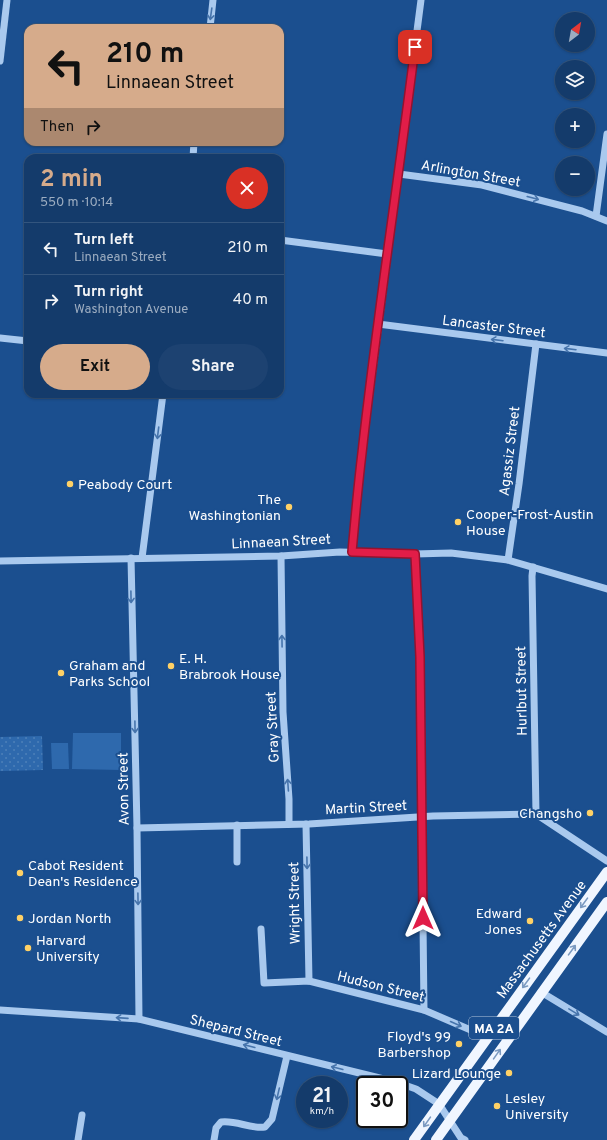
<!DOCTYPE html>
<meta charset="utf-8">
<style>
:root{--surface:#143b6b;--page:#1d4271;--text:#f1f3f6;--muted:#9dadc1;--line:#33557e;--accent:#d6ab8b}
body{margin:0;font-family:Overpass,sans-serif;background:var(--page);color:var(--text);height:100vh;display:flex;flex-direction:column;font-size:15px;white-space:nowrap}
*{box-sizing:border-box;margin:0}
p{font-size:13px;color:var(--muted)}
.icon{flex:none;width:22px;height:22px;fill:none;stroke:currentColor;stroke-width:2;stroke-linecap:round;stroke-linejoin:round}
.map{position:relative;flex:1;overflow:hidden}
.details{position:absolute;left:24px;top:154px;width:260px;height:244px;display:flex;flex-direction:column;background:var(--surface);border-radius:12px;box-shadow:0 1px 3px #0004,0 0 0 1px var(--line)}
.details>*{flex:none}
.banner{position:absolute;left:24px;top:24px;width:260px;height:122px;border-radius:12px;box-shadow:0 1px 3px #0004,0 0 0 1px var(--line);background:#d6ab8b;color:#111;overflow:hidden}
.needle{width:26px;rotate:31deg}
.buttons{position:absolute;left:555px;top:12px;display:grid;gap:8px}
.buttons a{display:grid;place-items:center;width:40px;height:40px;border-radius:50%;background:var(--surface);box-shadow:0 1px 3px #0004,0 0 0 1px var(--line);font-size:20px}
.speed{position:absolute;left:296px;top:1076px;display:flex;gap:8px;font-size:20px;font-weight:700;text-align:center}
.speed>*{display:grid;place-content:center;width:52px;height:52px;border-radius:50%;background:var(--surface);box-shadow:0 1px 3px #0004,0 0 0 1px var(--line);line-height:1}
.speed small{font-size:10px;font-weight:400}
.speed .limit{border:2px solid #111;border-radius:6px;background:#fff;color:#111}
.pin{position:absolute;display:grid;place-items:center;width:34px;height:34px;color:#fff;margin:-17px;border-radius:8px;box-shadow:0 2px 6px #0006}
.me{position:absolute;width:44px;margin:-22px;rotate:0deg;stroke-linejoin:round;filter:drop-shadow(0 0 3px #0008)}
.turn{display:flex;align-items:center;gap:14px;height:84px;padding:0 16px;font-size:18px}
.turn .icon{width:52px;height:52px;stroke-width:2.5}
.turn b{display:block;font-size:28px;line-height:34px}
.then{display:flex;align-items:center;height:38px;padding:0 16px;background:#0003;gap:8px;font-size:15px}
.round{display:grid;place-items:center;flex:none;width:42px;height:42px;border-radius:21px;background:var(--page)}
.head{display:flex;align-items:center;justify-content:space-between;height:68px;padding:0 16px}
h1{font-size:24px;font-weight:700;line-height:30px;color:var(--accent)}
.cta{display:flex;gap:8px;margin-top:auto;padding:8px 16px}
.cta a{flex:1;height:46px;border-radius:24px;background:var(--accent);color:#111;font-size:16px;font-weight:700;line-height:46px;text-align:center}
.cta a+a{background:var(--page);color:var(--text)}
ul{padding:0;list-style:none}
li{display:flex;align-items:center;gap:12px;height:52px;padding:0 16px;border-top:1px solid var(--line)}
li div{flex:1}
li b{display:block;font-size:15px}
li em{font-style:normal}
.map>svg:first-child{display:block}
</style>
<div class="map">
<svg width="607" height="1140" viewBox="0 0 607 1140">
<defs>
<pattern id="park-dots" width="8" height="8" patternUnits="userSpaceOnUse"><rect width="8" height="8" fill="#2e69ad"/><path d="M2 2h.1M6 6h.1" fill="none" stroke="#4d80b9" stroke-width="1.8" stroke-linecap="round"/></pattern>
</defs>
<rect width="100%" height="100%" fill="#1b4f8f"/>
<!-- park -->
<path fill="url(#park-dots)" d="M42,736L43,770L0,771V737Z"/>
<!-- pitch -->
<g fill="#2e69ad">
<path d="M73,733H121V770L72,769Z"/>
<path d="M51,743H68L69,769H52Z"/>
</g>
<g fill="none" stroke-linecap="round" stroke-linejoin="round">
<!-- minor -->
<g stroke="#a9c9ee" stroke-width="7">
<path d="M210,28L213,0"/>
<path d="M0,61L7,0"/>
<path d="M193,158L194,142"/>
<path d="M399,174L482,185L582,211L607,221"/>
<path d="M596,216L607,134"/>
<path d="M280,240L387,254"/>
<path d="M378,324L607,353"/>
<path d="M0,338L28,341"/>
<path d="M352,552L362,453L421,0"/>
<path d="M415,554L420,657L424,1010"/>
<path d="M281,556L283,712L289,799V824"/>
<path d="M131,558L137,828L139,1019"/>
<path d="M142,558L163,394"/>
<path d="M508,560L519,484L536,344"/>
<path d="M0,561L281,556L340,552L415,554L451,553L508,560L607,589"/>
<path d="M533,567L532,576L536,814"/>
<path d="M306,824L309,981"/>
<path d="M237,825V862"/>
<path d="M137,828L309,824L433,816L536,814L607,861"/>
<path d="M261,929L264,983L309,981L424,1010L487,1037"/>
<path d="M541,992L607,1032"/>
<path d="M0,1010L139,1019L396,1082L416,1089L439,1104L461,1138L465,1140"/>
<path d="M78,1140L82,1115"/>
<path d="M214,1140L216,1128L221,1122C237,1120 249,1129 265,1127L272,1119L287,1056"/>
</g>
<!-- major -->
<g stroke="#f0f6ff" stroke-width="10">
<path d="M414,1140L607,872"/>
<path d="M436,1140L607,902"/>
</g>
</g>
<!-- one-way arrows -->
<defs><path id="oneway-shaft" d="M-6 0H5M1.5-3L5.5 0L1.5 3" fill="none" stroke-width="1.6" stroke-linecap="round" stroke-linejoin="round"/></defs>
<g stroke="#4674ac">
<use href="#oneway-shaft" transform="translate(211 14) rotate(98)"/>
<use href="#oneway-shaft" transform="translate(533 198) rotate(15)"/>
<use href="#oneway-shaft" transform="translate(497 340) rotate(-173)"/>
<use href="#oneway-shaft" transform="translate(570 349) rotate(-173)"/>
<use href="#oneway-shaft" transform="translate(158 433) rotate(97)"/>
<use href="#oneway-shaft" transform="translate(131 597) rotate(89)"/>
<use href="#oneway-shaft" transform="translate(282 641) rotate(-91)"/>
<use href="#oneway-shaft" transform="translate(135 727) rotate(89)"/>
<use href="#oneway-shaft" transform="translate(288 785) rotate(-94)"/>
<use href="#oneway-shaft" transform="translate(307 863) rotate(89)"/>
<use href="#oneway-shaft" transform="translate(138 899) rotate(89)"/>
<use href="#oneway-shaft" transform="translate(574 1012) rotate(31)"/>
<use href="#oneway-shaft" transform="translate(122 1018) rotate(-176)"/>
<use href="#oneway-shaft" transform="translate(456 1024) rotate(24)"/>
<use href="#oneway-shaft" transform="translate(249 1046) rotate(-166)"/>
<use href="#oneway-shaft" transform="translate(337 1068) rotate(-166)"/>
<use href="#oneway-shaft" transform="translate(278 1094) rotate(103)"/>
</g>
<g stroke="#7b9ac1">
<use href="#oneway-shaft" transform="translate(584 903) rotate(126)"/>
<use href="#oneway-shaft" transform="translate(572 950) rotate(-54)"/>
<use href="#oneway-shaft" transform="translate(526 983) rotate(126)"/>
<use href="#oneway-shaft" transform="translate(497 1054) rotate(-55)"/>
<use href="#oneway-shaft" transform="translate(427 1122) rotate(125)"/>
</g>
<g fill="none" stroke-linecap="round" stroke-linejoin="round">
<!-- route casing -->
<g stroke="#92132f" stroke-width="10">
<path id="route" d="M415,47C398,183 377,317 362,453C358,486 355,519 352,552L415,554L420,657L423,918"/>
</g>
<!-- route -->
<use href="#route" stroke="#e11d48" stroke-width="7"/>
</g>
<!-- markers -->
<g fill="#ffd166" stroke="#1b4f8f" stroke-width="1.5">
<circle cx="70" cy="484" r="4"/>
<circle cx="289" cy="507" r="4"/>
<circle cx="458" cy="522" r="4"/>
<circle cx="171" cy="666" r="4"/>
<circle cx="61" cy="673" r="4"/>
<circle cx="590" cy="813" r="4"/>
<circle cx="20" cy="873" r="4"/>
<circle cx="20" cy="918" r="4"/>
<circle cx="530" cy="921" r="4"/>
<circle cx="28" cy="948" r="4"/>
<circle cx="459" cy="1044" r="4"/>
<circle cx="509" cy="1073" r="4"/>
<circle cx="497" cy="1106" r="4"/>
</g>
<g text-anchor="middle" stroke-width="4" stroke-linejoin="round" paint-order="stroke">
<!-- shield labels -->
<rect fill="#1b4f8f" stroke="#bbcadd" stroke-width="1" x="469" y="1017" width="50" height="22" rx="3"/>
<g font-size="13" font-weight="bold" fill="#fff">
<text x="494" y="1033">MA 2A</text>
</g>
<!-- street labels -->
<g font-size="14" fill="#fff" stroke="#1b4f8f">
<text transform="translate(471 173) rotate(10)" y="5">Arlington Street</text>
<text transform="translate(494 326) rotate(7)" y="5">Lancaster Street</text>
<text transform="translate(509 451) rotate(-83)" y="5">Agassiz Street</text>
<text transform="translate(281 541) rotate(-3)" y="5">Linnaean Street</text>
<text transform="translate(521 691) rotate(-91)" y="5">Hurlbut Street</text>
<text transform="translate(272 727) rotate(-93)" y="5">Gray Street</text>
<text transform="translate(123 789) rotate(-91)" y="5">Avon Street</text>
<text transform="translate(366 807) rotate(-3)" y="5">Martin Street</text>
<text transform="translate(294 903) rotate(-91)" y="5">Wright Street</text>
<text transform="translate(541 939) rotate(-54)" y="5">Massachusetts Avenue</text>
<text transform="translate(381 986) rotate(14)" y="5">Hudson Street</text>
<text transform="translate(236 1030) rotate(14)" y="5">Shepard Street</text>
</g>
<!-- poi labels -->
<g font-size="14" fill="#fff" stroke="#1b4f8f" text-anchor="start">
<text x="78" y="489">Peabody Court</text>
<text x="281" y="504" text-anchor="end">The<tspan x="281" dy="16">Washingtonian</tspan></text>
<text x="466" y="519">Cooper-Frost-Austin<tspan x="466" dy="16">House</tspan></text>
<text x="179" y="663">E. H.<tspan x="179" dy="16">Brabrook House</tspan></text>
<text x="69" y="670">Graham and<tspan x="69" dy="16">Parks School</tspan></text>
<text x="582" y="818" text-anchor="end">Changsho</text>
<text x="28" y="870">Cabot Resident<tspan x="28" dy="16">Dean's Residence</tspan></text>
<text x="522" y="918" text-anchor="end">Edward<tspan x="522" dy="16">Jones</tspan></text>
<text x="28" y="923">Jordan North</text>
<text x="36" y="945">Harvard<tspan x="36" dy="16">University</tspan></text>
<text x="451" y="1041" text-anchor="end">Floyd's 99<tspan x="451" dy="16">Barbershop</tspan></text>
<text x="501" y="1078" text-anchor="end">Lizard Lounge</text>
<text x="505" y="1103">Lesley<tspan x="505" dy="16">University</tspan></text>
</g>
</g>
</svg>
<div class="buttons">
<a><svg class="needle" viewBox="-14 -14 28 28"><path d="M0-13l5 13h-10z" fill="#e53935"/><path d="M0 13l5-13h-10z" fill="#9dadc1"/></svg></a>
<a><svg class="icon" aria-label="layers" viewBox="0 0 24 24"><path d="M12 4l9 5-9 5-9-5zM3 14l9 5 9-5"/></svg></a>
<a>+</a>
<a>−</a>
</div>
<div class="speed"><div>21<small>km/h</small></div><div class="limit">30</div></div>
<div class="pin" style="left:415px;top:47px;background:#d93025"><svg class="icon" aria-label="arrive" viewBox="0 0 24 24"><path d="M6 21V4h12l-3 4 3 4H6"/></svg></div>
<svg class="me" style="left:423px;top:918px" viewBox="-20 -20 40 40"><path d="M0-17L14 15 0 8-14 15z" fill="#e11d48" stroke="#fff" stroke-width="4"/></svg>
<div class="banner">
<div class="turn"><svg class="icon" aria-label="left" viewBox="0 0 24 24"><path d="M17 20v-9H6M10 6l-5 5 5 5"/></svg><div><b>210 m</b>Linnaean Street</div></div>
<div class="then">Then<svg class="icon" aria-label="right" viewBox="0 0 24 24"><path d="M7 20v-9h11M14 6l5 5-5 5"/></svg></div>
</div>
<section class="details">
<div class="head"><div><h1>2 min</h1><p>550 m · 10:14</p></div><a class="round" style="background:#d93025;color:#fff"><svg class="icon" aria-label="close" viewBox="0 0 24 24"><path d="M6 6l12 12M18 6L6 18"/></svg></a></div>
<ul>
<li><svg class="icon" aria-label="left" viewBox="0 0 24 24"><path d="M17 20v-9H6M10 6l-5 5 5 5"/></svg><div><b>Turn left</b><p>Linnaean Street</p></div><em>210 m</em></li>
<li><svg class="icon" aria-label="right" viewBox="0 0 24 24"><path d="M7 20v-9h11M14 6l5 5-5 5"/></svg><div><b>Turn right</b><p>Washington Avenue</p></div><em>40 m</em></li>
</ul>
<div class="cta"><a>Exit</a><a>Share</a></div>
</section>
</div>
